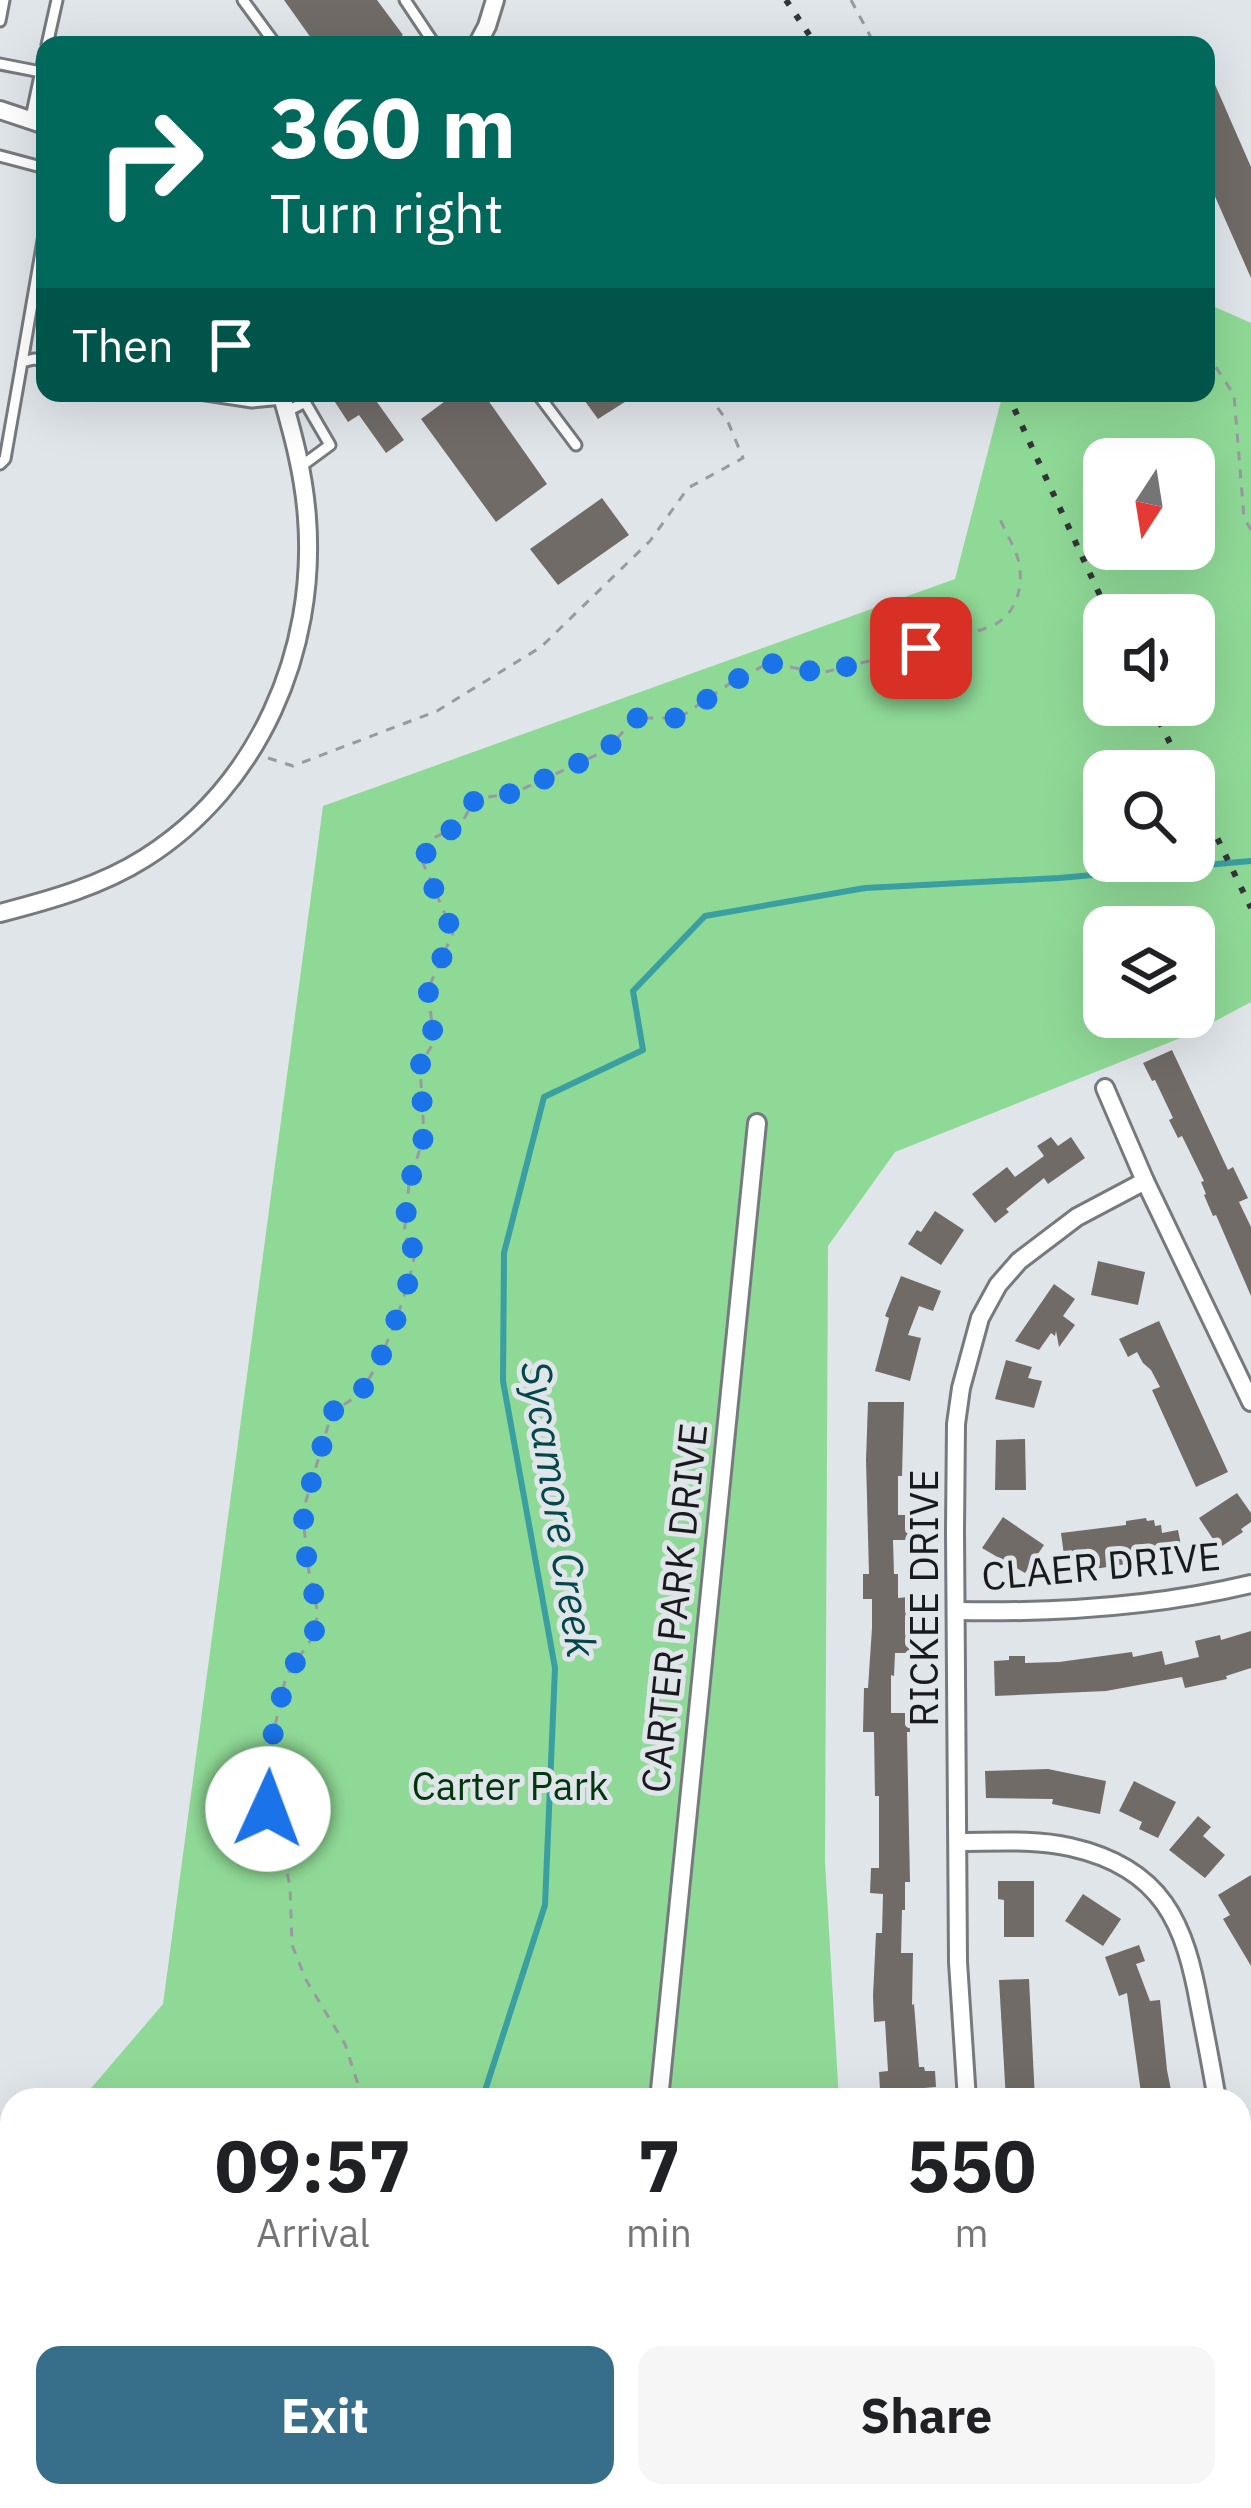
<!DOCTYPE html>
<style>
:root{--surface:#fff;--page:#f6f6f6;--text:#202124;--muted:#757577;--accent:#376e89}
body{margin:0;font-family:"IBM Plex Sans",sans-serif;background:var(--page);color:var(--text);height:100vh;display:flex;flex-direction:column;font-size:45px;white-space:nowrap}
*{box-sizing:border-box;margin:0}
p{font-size:39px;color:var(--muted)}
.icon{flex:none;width:66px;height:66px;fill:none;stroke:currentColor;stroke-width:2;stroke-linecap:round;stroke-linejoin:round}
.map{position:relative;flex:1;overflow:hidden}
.drawer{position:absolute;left:0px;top:2088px;width:1251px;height:420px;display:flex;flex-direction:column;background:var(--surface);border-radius:36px 36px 0 0;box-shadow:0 12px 48px #0002}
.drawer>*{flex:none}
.top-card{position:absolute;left:36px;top:36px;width:1179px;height:366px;border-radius:24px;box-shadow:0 12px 48px #0002;background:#00695c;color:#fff;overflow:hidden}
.needle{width:78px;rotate:192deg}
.buttons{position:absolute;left:1083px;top:438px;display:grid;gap:24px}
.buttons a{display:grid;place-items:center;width:132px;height:132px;border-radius:24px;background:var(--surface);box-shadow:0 12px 48px #0002;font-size:60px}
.pin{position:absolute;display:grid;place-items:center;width:102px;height:102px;color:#fff;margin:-51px;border-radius:24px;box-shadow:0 6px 18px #0006}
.me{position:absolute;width:132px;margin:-66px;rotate:2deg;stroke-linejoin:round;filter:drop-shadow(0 0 9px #0008)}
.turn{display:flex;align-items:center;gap:42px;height:252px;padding:0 36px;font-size:54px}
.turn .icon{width:156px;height:156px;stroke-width:2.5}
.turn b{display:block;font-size:84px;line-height:102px}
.then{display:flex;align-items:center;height:114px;padding:0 36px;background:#0003;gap:24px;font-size:45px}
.eta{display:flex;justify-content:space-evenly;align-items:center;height:204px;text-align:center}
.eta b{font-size:72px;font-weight:800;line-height:84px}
.action{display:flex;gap:24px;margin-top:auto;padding:24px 36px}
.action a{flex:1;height:138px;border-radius:24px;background:var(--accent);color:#fff;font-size:48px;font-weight:800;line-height:138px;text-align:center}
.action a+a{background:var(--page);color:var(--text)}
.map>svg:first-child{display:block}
</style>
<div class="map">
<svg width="1251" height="2508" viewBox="0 0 1251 2508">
<rect width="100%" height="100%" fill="#e0e5ea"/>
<!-- green -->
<g fill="#8fd996" fill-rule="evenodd">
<path d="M1206,303L1251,323V1002L1193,1033L895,1152L828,1246L825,1862L839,2100H81L163,2004L323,806L955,579L1003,393H1206ZM1104,459H1194V549H1104ZM1104,615H1194V705H1104ZM1104,771H1194V861H1104ZM1104,927H1194V1017H1104Z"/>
<path d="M12,2180V2496H876L877,2508H0V2194Z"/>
</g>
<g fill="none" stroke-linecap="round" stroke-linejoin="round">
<!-- stream -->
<g stroke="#3a9fa1" stroke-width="6">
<path d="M482,2100L545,1905L555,1668L503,1381L504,1253L544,1097L643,1050L633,991L705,916L865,888L1059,878L1251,861"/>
<path d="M570,2496L579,2508"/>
</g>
</g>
<!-- building -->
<g fill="#706b67">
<path d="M284,0H377L403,35L388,45H316Z"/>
<path d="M1206,64L1251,167V278L1206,176Z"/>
<path d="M329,393H390L377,402L404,440L386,453L359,415L348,422Z"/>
<path d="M456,393H483L547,484L496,522L421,419Z"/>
<path d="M579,393H639L598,419Z"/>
<path d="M602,498L629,535L558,585L530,549Z"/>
<path d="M1172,1050L1228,1170L1233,1167L1248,1198L1239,1202L1251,1227V1296L1216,1215L1213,1216L1204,1195L1206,1194L1201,1182L1204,1181L1182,1136L1178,1138L1169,1120L1173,1118L1155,1080L1152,1081L1143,1063Z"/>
<path d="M1051,1137L1058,1146L1071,1137L1085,1158L1048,1184L1044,1178L1006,1209L1009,1212L995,1223L972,1194L1007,1167L1015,1177L1044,1156L1037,1146Z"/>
<path d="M935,1211L964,1230L941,1265L908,1244L917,1230L921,1232Z"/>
<path d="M1098,1261L1145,1272L1138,1305L1091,1295Z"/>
<path d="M901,1276L941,1291L933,1311L919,1306L908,1335L921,1338L910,1381L875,1371L889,1318L885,1316Z"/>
<path d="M1054,1284L1075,1299L1063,1316L1075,1325L1059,1347L1056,1331L1055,1336L1051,1333L1039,1350L1015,1341Z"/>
<path d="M1159,1321L1228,1472L1196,1487L1152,1390L1160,1387L1151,1370L1143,1363L1137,1352L1128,1357L1119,1339Z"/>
<path d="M1006,1360L1032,1367L1028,1378L1042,1381L1034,1408L995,1399Z"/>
<path d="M868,1402H904L902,1476H898V1515H907L908,1540H893L894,1574H898V1598L909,1597V1653H895L894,1676L891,1675V1713H910V1732H907L910,1882H905V1910H902L901,1953H913L912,2005L914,2004L919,2067H924L925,2071H935L936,2087L889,2091L880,2090L879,2072L888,2071L885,2021L874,2022L873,1996L876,1933H882L883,1894L870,1893L871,1868H879V1796H875L874,1732H863L864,1688H868L872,1628V1599H863V1574H869L866,1460Z"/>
<path d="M1025,1439L1026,1490H995L996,1440Z"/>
<path d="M1237,1493L1251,1513V1522L1241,1529L1243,1532L1219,1548L1199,1518Z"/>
<path d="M1003,1517L1044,1545L1025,1573L982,1548Z"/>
<path d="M1146,1518L1147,1521L1154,1520L1155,1526L1161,1525L1162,1533L1178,1530L1183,1555L1101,1568L1066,1570L1061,1533L1126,1525V1521Z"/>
<path d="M1251,1631V1668L1226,1676L1227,1679L1185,1688L1182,1677L1106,1691L995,1696L994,1661L1009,1660V1656H1025V1663L1059,1662L1132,1652L1133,1657L1162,1651L1165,1665L1199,1657L1195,1641L1220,1635L1221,1640Z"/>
<path d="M1048,1769L1106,1781L1100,1814L1052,1804L1053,1799L986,1798L985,1771Z"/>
<path d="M1134,1781L1176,1802L1158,1838L1139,1829L1142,1822L1119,1811Z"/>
<path d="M1198,1816L1211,1827L1203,1836L1225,1855L1205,1878L1169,1850Z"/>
<path d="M1251,1875V1966L1223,1919L1230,1915L1218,1895Z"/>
<path d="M998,1881H1034V1937H1004V1900L998,1899Z"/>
<path d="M1083,1894L1121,1919L1103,1946L1065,1921Z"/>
<path d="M1139,1945L1145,1961L1136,1964L1150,2001L1160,2000L1167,2070L1173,2100H1142L1127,1993L1119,1996L1105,1957Z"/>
<path d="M1029,1979L1035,2100H1006L999,1980Z"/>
</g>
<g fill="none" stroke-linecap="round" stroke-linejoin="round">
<!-- service casing -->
<g stroke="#767a7f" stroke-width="15">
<g id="service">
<path d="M243,0L276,45"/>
<path d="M405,0L435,45"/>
<path d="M0,21L4,0"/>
<path d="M47,45L57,0"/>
<path d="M0,64L41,72"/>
<path d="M31,118L45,52"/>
<path d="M0,156L45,168"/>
<path d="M22,362L45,229"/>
<path d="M193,393L252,402L283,399"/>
<path d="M537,393L576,445"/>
<path d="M286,412L305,402L330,445L300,467"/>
<path d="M0,464L5,459L22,362L34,359L45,361"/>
</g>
</g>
<!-- minor casing -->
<g stroke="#767a7f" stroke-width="22">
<g id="minor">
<path d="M477,45L487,26L495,0"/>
<path d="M0,110L45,125"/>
<path d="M0,913C50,900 101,886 145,858C259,786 317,651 307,518C304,475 293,434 281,393"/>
<path d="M1105,1088L1145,1181L1251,1402"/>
<path d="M957,1611C1055,1613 1155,1607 1251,1584"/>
<path d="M958,1842C994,1842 1034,1839 1070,1847C1163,1868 1185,1923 1200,2008C1206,2039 1212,2069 1217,2100"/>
<path d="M659,2100L757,1123"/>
<path d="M967,2100L958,1962L955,1531L956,1424L961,1388L980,1318L998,1285L1019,1261L1077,1217L1145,1181"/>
<path d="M1239,2213L1251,2270"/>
<path d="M819,2496L821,2508"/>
<path d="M1012,2496L1013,2508"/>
</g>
</g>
<!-- path -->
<g stroke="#979b9f" stroke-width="3" stroke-dasharray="9 9" stroke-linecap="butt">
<path d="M851,0L875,45"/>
<path d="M1206,352L1234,395L1244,518L1251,530"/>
<path d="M268,758L293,766L437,711L541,647L650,541L688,488L743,458L728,422L707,393"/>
<path d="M363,2100L345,2044L306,1980L292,1945L290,1887L281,1842L268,1809L267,1762L286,1676L312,1638L318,1614L307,1562L303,1511L332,1412C342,1405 356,1399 363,1388C384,1359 410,1287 415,1252L404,1235L409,1184L424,1136L420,1065L434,1042L428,989L453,933L423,863L431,839L460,826L475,799L514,793L605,751L636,718H679L732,682L769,663L821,673L921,648L949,649C965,628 967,636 989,627C1015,618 1024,588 1019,563C1016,549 1006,533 1000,519"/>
<path d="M231,2508V2502L236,2496"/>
<path d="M423,2508V2496"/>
</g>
<!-- service -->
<use href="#service" stroke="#fff" stroke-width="9"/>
<!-- minor -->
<use href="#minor" stroke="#fff" stroke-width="16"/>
<!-- rail -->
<g stroke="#343538" stroke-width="6" stroke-dasharray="6 12" stroke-linecap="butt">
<path d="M786,0L816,45"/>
<path d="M1007,393L1109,615"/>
<path d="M1151,705L1184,771"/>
<path d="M1194,790L1251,908"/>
</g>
</g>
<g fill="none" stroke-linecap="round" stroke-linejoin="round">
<!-- route -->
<path stroke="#1a73e8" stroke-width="21" stroke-dasharray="0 37.8" d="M268,1809L267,1762L286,1676L313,1638L318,1614L307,1562L303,1511L332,1412C342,1405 356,1399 363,1389C384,1359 410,1287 415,1252L404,1235L409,1184L424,1136L420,1065L434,1042L428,989L453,933L423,863L431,838L460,826L475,799L514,793L605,751L636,718H680L732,682L769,663L821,673L921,648"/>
</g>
<g text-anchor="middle" stroke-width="10" stroke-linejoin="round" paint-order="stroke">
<!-- street labels -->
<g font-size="39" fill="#191a1c" stroke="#e0e5ea">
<text transform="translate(1101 1566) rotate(-5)" y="14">CLAER DRIVE</text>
<text transform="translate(924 1598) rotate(-90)" y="14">RICKEE DRIVE</text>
<text transform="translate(674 1608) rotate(-84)" y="14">CARTER PARK DRIVE</text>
</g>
<!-- park labels -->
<g font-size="39" fill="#00380d" stroke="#e0e5ea">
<text x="510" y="1800">Carter Park</text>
</g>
<!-- water labels -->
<g font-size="42" font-style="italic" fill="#044748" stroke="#e0e5ea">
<text transform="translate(559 1509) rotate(81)" y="15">Sycamore Creek</text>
</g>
</g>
</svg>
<div class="buttons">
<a><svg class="needle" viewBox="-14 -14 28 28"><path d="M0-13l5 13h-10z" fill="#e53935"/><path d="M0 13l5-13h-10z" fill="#757577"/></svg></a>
<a><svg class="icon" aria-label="sound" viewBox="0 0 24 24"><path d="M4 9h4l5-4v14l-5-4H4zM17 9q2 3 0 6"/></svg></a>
<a><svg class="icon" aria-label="search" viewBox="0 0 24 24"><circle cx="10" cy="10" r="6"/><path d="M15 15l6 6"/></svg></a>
<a><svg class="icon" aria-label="layers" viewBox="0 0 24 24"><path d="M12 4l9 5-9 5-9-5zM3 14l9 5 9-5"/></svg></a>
</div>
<div class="pin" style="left:921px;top:648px;background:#d93025"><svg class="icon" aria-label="arrive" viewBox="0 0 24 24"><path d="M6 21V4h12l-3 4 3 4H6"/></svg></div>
<svg class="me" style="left:268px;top:1809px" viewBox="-20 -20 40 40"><circle r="19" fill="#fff"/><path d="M0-13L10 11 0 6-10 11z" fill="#1a73e8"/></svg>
<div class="top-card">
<div class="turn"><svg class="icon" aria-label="right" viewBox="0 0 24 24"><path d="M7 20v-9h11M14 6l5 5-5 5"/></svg><div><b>360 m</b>Turn right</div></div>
<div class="then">Then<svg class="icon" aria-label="arrive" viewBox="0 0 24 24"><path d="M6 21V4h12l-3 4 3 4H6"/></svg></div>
</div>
<section class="drawer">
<div class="eta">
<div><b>09:57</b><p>Arrival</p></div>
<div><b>7</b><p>min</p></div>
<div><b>550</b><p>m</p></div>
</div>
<div class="action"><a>Exit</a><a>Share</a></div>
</section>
</div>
